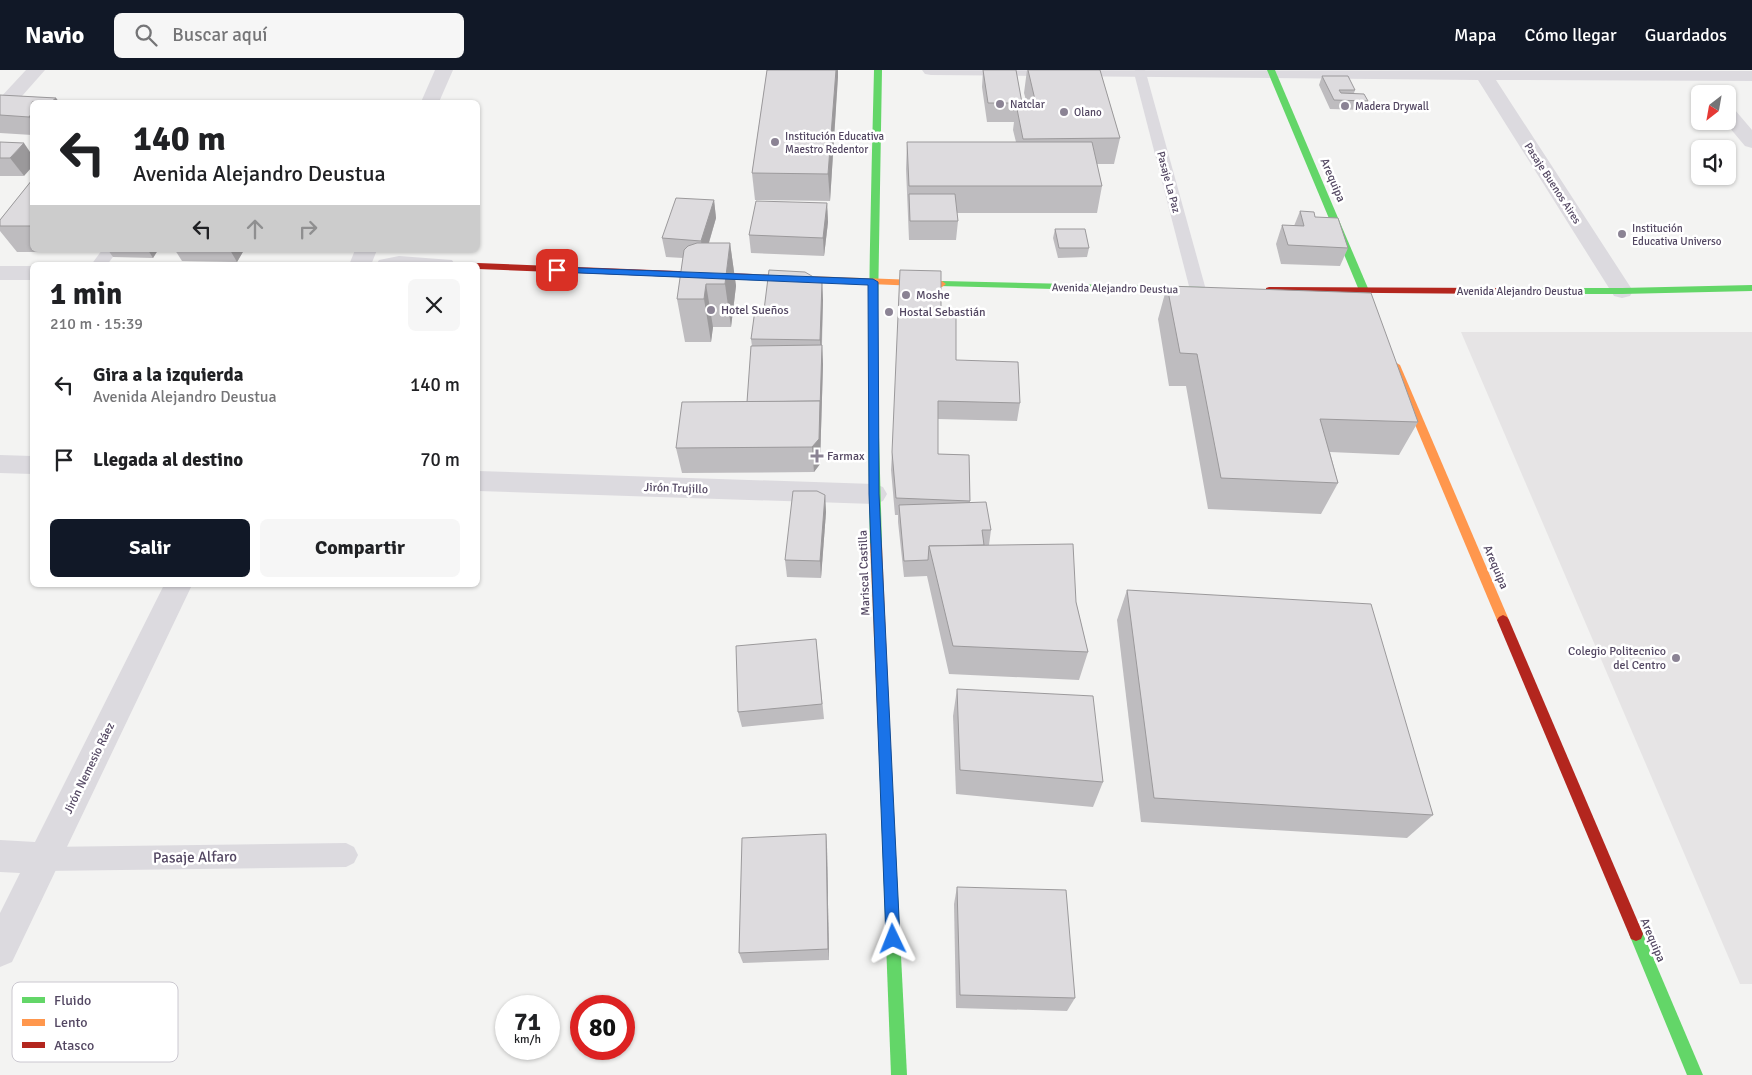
<!DOCTYPE html>
<html lang="es">
<meta charset="utf-8">
<style>
:root{--surface:#fff;--page:#f6f6f6;--text:#202124;--muted:#757577;--accent:#111827}
body{margin:0;font-family:Signika,sans-serif;background:var(--page);color:var(--text);height:100vh;display:flex;flex-direction:column;font-size:19px;white-space:nowrap}
*{box-sizing:border-box;margin:0}
p{font-size:16px;color:var(--muted)}
.icon{flex:none;width:28px;height:28px;fill:none;stroke:currentColor;stroke-width:2;stroke-linecap:round;stroke-linejoin:round}
.map{position:relative;flex:1;overflow:hidden}
.details{position:absolute;left:30px;top:192px;width:450px;height:325px;display:flex;flex-direction:column;background:var(--surface);border-radius:8px;box-shadow:0 1px 4px #0004}
.details>*{flex:none}
.hud{position:absolute;left:30px;top:30px;width:450px;height:152px;border-radius:8px;box-shadow:0 1px 4px #0004;background:#fff;color:var(--text);overflow:hidden}
.needle{width:32px;rotate:211deg}
.tools{position:absolute;left:1691px;top:15px;display:grid;gap:10px}
.tools a{display:grid;place-items:center;width:45px;height:45px;border-radius:8px;background:var(--surface);box-shadow:0 1px 4px #0004;font-size:25px}
.speed{position:absolute;left:495px;top:925px;display:flex;gap:10px;font-size:25px;font-weight:700;text-align:center}
.speed>*{display:grid;place-content:center;width:65px;height:65px;border-radius:50%;background:var(--surface);box-shadow:0 1px 4px #0004;line-height:1}
.speed small{font-size:12px;font-weight:400}
.speed .limit{border:8px solid #d22;background:#fff;color:#111}
.pin{position:absolute;display:grid;place-items:center;width:42px;height:42px;color:#fff;margin:-21px;border-radius:10px;box-shadow:0 2px 8px #0006}
.me{position:absolute;width:55px;margin:-28px;rotate:358deg;stroke-linejoin:round;filter:drop-shadow(0 0 4px #0008)}
.turn{display:flex;align-items:center;gap:18px;height:105px;padding:0 20px;font-size:22px}
.turn .icon{width:65px;height:65px;stroke-width:2.5}
.turn b{display:block;font-size:35px;line-height:42px}
.lanes{display:flex;align-items:center;height:48px;padding:0 20px;background:#0003;justify-content:center;gap:25px;direction:ltr}
.lanes .off{opacity:.35}
.round{display:grid;place-items:center;flex:none;width:52px;height:52px;border-radius:8px;background:var(--page)}
.overview{display:flex;align-items:center;justify-content:space-between;height:85px;padding:0 20px}
h1{font-size:30px;font-weight:700;line-height:38px}
.action{display:flex;gap:10px;margin-top:auto;padding:10px 20px}
.action a{flex:1;height:58px;border-radius:8px;background:var(--accent);color:#fff;font-size:20px;font-weight:700;line-height:58px;text-align:center}
.action a+a{background:var(--page);color:var(--text)}
ul{padding:0;list-style:none}
li{display:flex;align-items:center;gap:15px;height:75px;padding:0 20px}
li div{flex:1}
li b{display:block;font-size:19px}
li em{font-style:normal}
header{display:flex;align-items:center;gap:30px;box-sizing:border-box;height:70px;padding:0 25px;background:var(--accent);color:#fff}
header strong{font-size:24px}
nav{display:flex;gap:28px;margin-inline-start:auto;font-size:18px}
.search{width:350px;height:45px;background:var(--page);display:flex;align-items:center;gap:12px;box-sizing:border-box;padding:0 18px;border-radius:8px;color:var(--muted);font-size:19px}
.map>svg:first-child{display:block}
</style>
<header>
<strong>Navio</strong>
<div class="search"><svg class="icon" aria-label="search" viewBox="0 0 24 24"><circle cx="10" cy="10" r="6"/><path d="M15 15l6 6"/></svg>Buscar aquí</div>
<nav><a>Mapa</a><a>Cómo llegar</a><a>Guardados</a></nav>
</header>
<div class="map">
<svg width="1752" height="1005" viewBox="0 0 1752 1005">
<rect width="100%" height="100%" fill="#f3f3f2"/>
<!-- education -->
<path fill="#e6e4e5" d="M1461,262H1752V914H1740Z"/>
<g fill="none" stroke-linecap="round" stroke-linejoin="round">
<!-- lane -->
<g fill="#dcdadf" fill-rule="evenodd">
<path d="M1135,0H1145L1146,3L1206,220L1204,224L1198,225L1192,224L1190,220L1134,3Z"/>
<path d="M102,180H118L107,195H91Z"/>
<path d="M346,773L354,777L358,785L354,793L346,797L44,801L36,797L32,789L36,781L44,777Z"/>
</g>
<!-- street -->
<g fill="#dcdadf" fill-rule="evenodd">
<path d="M26,0H45L7,43L0,45V28Z"/>
<path d="M435,0H453L439,32H421Z"/>
<path d="M922,0L1752,1V11L1496,10L1633,221L1630,226L1622,228L1614,226L1478,10L931,5L925,4Z"/>
<path d="M1728,38L1735,40L1752,60V78L1745,76L1724,51H1728Z"/>
<path d="M355,180H377L371,195H349Z"/>
<path d="M399,186L452,190L455,195H376L379,190Z"/>
<rect x="0" y="196" width="32" height="14"/>
<path d="M0,385L32,386V404L0,403Z"/>
<path d="M478,401L874,414L883,417L887,424L883,431L874,434L478,421Z"/>
<path d="M164,515H192L12,892L0,897V843L20,803L0,802V770L35,772Z"/>
</g>
<!-- fast -->
<g fill="#63d668" fill-rule="evenodd">
<path d="M874,0H882L877,296L882,474L880,477H872L870,474C866,316 870,158 874,0Z"/>
<path d="M1267,0H1275L1376,237L1374,239L1371,240L1366,237Z"/>
<path d="M942,211L1203,217L1208,220L1203,223L939,216V212Z"/>
<path d="M1752,215V221L1622,224H1496L1491,221L1496,218H1622Z"/>
<path d="M885,680L889,682L891,686L907,1005H891L879,686L881,682Z"/>
<path d="M1636,857L1641,859L1703,1005H1687L1629,864L1631,859Z"/>
</g>
<!-- slow -->
<g fill="#ff974d" fill-rule="evenodd">
<path d="M753,204L942,211L946,214L942,217L750,209V205Z"/>
<path d="M1395,292L1400,295L1509,550L1507,553L1503,555L1499,553L1497,550L1390,295Z"/>
<path d="M876,470L880,471L882,474L891,686L889,690L885,692L881,690L879,686L870,474L872,471Z"/>
</g>
<!-- jam -->
<g fill="#b3261e" fill-rule="evenodd">
<path d="M478,193L753,204L757,207L753,210L478,199V195H474Z"/>
<path d="M1269,217L1496,218L1501,221L1496,224L1266,222V218Z"/>
<path d="M1503,545L1507,547L1509,550L1641,859L1643,864L1641,869L1636,871L1631,869L1497,550L1499,547Z"/>
</g>
</g>
<!-- wall -->
<g fill="#bebcbf">
<path d="M767,0H838L837,18L830,131L755,130L752,103Z"/>
<path d="M983,0H1016L1022,34H1027L1024,23L1027,0H1100L1120,68L1114,94H1097L1102,116L1097,143H957L958,151L956,170H909L906,99L907,72H1016L1013,60L1014,52H987L982,17Z"/>
<path d="M1322,6L1355,20L1354,23L1368,31L1364,40L1330,39L1319,15Z"/>
<path d="M0,25L56,28L59,32H32V65L0,63Z"/>
<path d="M0,72L24,106H0Z"/>
<path d="M32,110V180H68L66,182H17L0,161V150Z"/>
<path d="M714,130L716,148L709,173H730L736,216L731,257H713L711,272H685L677,229L683,188L666,187L662,168Z"/>
<path d="M827,133L828,152L824,186L751,183L749,165Z"/>
<path d="M1300,141L1315,147L1348,178L1340,196L1281,194L1276,174L1282,155L1294,156Z"/>
<path d="M1055,159L1089,178L1087,187L1058,188L1053,168Z"/>
<path d="M108,180H158L153,188L113,187Z"/>
<path d="M175,180H244L237,192L182,191Z"/>
<path d="M822,212L823,230L822,275L823,294L820,394L814,402L682,403L676,378L747,332L752,276L751,269L764,240Z"/>
<path d="M1167,216L1418,352L1399,385L1330,382L1338,413L1321,444L1208,439L1186,316H1169L1158,249Z"/>
<path d="M941,241L956,290L1020,333L1017,351L938,349V384L969,385L970,432L991,460L989,475L1076,532L1088,582L1079,610L949,604L927,506L904,507L898,452V445H895L891,400L892,382Z"/>
<path d="M825,425L826,442L821,508L787,507L785,490Z"/>
<path d="M1127,520L1433,745L1407,768L1141,752L1117,550Z"/>
<path d="M816,569L824,649L742,657L738,642Z"/>
<path d="M957,619L1103,712L1093,737L956,724L953,646Z"/>
<path d="M826,764L827,777L829,890L743,893L739,883Z"/>
<path d="M957,817L1075,928L1067,941L956,938L954,834Z"/>
</g>
<!-- shaded-wall -->
<g fill="#9b999b">
<path d="M836,0H838V7L830,131L828,104Z"/>
<path d="M56,28L59,32H51Z"/>
<path d="M32,43V52L29,47Z"/>
<path d="M24,73L32,85V97L24,106L10,88Z"/>
<path d="M714,130L716,148L704,189L701,171Z"/>
<path d="M827,133L828,152L824,186L823,168Z"/>
<path d="M730,173L736,216L731,257L725,214Z"/>
<path d="M148,180H158L153,188Z"/>
<path d="M230,180H244L237,192Z"/>
<path d="M822,212L823,230L821,288L820,270Z"/>
<path d="M706,214L713,257L711,272L704,229Z"/>
<path d="M822,275L823,294L820,394L814,402L812,377Z"/>
<path d="M825,425L826,442L821,508L820,491Z"/>
<path d="M826,764L827,777L829,890L828,879Z"/>
</g>
<!-- building -->
<g fill="#dddbde" stroke="#9b999b">
<path d="M767,0H836L828,104L752,103Z"/>
<path d="M983,0H1016L1022,33H988Z"/>
<path d="M1028,0H1100L1120,68L1023,69L1016,34H1036Z"/>
<path d="M1322,6H1348L1355,20H1339L1341,23L1364,24L1368,31L1334,30Z"/>
<path d="M0,25L56,28L51,32H32V43L29,47L0,45Z"/>
<path d="M0,72L24,73L10,88H0Z"/>
<path d="M907,72H1092L1102,116H909Z"/>
<path d="M32,110V156H0V150Z"/>
<path d="M909,124H955L958,151H910Z"/>
<path d="M676,128L714,130L701,171L662,168Z"/>
<path d="M756,131L827,133L823,168L749,165Z"/>
<path d="M1300,141L1314,142L1315,147L1338,148L1348,178L1288,175L1282,155L1304,156Z"/>
<path d="M1055,159H1085L1089,178H1059Z"/>
<path d="M697,173H730L725,214H706L704,229H677L684,180L688,176Z"/>
<path d="M769,200L805,202L822,212L820,270L751,269L755,240H764Z"/>
<path d="M900,200L941,201V241H956V290L1018,292L1020,333L938,331V384L969,385L970,431L896,428L892,382Z"/>
<path d="M1167,216L1371,223L1418,352L1320,349L1338,413L1221,408L1197,284L1180,283Z"/>
<path d="M822,275L820,339V331L747,332L751,276Z"/>
<path d="M820,331L819,369L812,377L676,378L682,332Z"/>
<path d="M793,421H817L825,425L820,491L785,490Z"/>
<path d="M986,432L991,460H982L984,475L929,476L928,490L904,491L899,435Z"/>
<path d="M1073,474L1076,532L1088,582L953,576L929,476Z"/>
<path d="M1127,520L1371,534L1433,745L1154,728Z"/>
<path d="M816,569L822,634L738,642L736,576Z"/>
<path d="M957,619L1093,626L1103,712L960,700Z"/>
<path d="M826,764L828,879L739,883L742,768Z"/>
<path d="M957,817L1066,820L1075,928L960,925Z"/>
</g>
<!-- route -->
<path fill="#1a73e8" stroke="#114b97" d="M553,197L873,209L878,212L879,424L900,869L898,874L893,877L888,874L886,869L869,424L868,215L557,202L552,200Z"/>
<!-- markers -->
<g fill="#8b8394" stroke="#fff" stroke-width="2">
<circle cx="1000" cy="34" r="5"/>
<circle cx="1345" cy="36" r="5"/>
<circle cx="1064" cy="42" r="5"/>
<circle cx="775" cy="72" r="5"/>
<circle cx="1622" cy="164" r="5"/>
<circle cx="906" cy="225" r="5"/>
<circle cx="711" cy="240" r="5"/>
<circle cx="889" cy="242" r="5"/>
<path d="M814.5 378.5h5v5h5v5h-5v5h-5v-5h-5v-5h5z"/>
<circle cx="1676" cy="588" r="5"/>
</g>
<g text-anchor="middle" stroke-width="5" stroke-linejoin="round" paint-order="stroke">
<!-- far-poi labels -->
<g font-size="11" fill="#534762" stroke="#fff" text-anchor="start">
<text x="1010" y="38">Natclar</text>
<text x="1355" y="40">Madera Drywall</text>
<text x="1074" y="46">Olano</text>
<text x="785" y="70">Institución Educativa<tspan x="785" dy="13">Maestro Redentor</tspan></text>
<text x="1632" y="162">Institución<tspan x="1632" dy="13">Educativa Universo</tspan></text>
</g>
<!-- far-street labels -->
<g font-size="11" fill="#534762" stroke="#fff">
<text transform="translate(1169 112) rotate(75)" y="4">Pasaje La Paz</text>
<text transform="translate(1553 113) rotate(57)" y="4">Pasaje Buenos Aires</text>
<text transform="translate(1115 218) rotate(1)" y="4">Avenida Alejandro Deustua</text>
<text x="1520" y="225">Avenida Alejandro Deustua</text>
</g>
<!-- street labels -->
<g font-size="12" fill="#534762" stroke="#fff">
<text transform="translate(1333 110) rotate(67)" y="4">Arequipa</text>
<text transform="translate(676 418) rotate(2)" y="4">Jirón Trujillo</text>
<text transform="translate(1496 497) rotate(67)" y="4">Arequipa</text>
<text transform="translate(864 503) rotate(-92)" y="4">Mariscal Castilla</text>
<text transform="translate(89 698) rotate(-64)" y="4">Jirón Nemesio Ráez</text>
<text transform="translate(1653 870) rotate(67)" y="4">Arequipa</text>
</g>
<!-- poi labels -->
<g font-size="12" fill="#534762" stroke="#fff" text-anchor="start">
<text x="916" y="229">Moshe</text>
<text x="721" y="244">Hotel Sueños</text>
<text x="899" y="246">Hostal Sebastián</text>
<text x="827" y="390">Farmax</text>
<text x="1666" y="585" text-anchor="end">Colegio Politecnico<tspan x="1666" dy="14">del Centro</tspan></text>
</g>
<!-- near-street labels -->
<g font-size="15" fill="#534762" stroke="#fff">
<text transform="translate(195 787) rotate(-1)" y="5">Pasaje Alfaro</text>
</g>
</g>
<!-- legend -->
<rect x="12" y="912" width="166" height="80" rx="8" fill="#fff" stroke="#cbc8d0" stroke-width="1"/>
<rect x="22" y="927" width="23" height="6" fill="#63d668"/>
<rect x="22" y="949" width="23" height="7" fill="#ff974d"/>
<rect x="22" y="972" width="23" height="6" fill="#b3261e"/>
<g font-size="14" fill="#534762">
<text x="54" y="935">Fluido</text>
<text x="54" y="957">Lento</text>
<text x="54" y="980">Atasco</text>
</g>
</svg>
<div class="tools">
<a><svg class="needle" viewBox="-14 -14 28 28"><path d="M0-13l5 13h-10z" fill="#e53935"/><path d="M0 13l5-13h-10z" fill="#757577"/></svg></a>
<a><svg class="icon" aria-label="sound" viewBox="0 0 24 24"><path d="M4 9h4l5-4v14l-5-4H4zM17 9q2 3 0 6"/></svg></a>
</div>
<div class="speed"><div>71<small>km/h</small></div><div class="limit">80</div></div>
<div class="pin" style="left:557px;top:200px;background:#d93025"><svg class="icon" aria-label="arrive" viewBox="0 0 24 24"><path d="M6 21V4h12l-3 4 3 4H6"/></svg></div>
<svg class="me" style="left:893px;top:869px" viewBox="-20 -20 40 40"><path d="M0-17L14 15 0 8-14 15z" fill="#1a73e8" stroke="#fff" stroke-width="4"/></svg>
<div class="hud">
<div class="turn"><svg class="icon" aria-label="left" viewBox="0 0 24 24"><path d="M17 20v-9H6M10 6l-5 5 5 5"/></svg><div><b>140 m</b>Avenida Alejandro Deustua</div></div>
<div class="lanes"><svg class="icon" aria-label="left" viewBox="0 0 24 24"><path d="M17 20v-9H6M10 6l-5 5 5 5"/></svg><svg class="icon off" aria-label="ahead" viewBox="0 0 24 24"><path d="M12 20V5M6 11l6-6 6 6"/></svg><svg class="icon off" aria-label="right" viewBox="0 0 24 24"><path d="M7 20v-9h11M14 6l5 5-5 5"/></svg></div>
</div>
<section class="details">
<div class="overview"><div><h1>1 min</h1><p>210 m · 15:39</p></div><a class="round"><svg class="icon" aria-label="close" viewBox="0 0 24 24"><path d="M6 6l12 12M18 6L6 18"/></svg></a></div>
<ul>
<li><svg class="icon" aria-label="left" viewBox="0 0 24 24"><path d="M17 20v-9H6M10 6l-5 5 5 5"/></svg><div><b>Gira a la izquierda</b><p>Avenida Alejandro Deustua</p></div><em>140 m</em></li>
<li><svg class="icon" aria-label="arrive" viewBox="0 0 24 24"><path d="M6 21V4h12l-3 4 3 4H6"/></svg><div><b>Llegada al destino</b></div><em>70 m</em></li>
</ul>
<div class="action"><a>Salir</a><a>Compartir</a></div>
</section>
</div>
